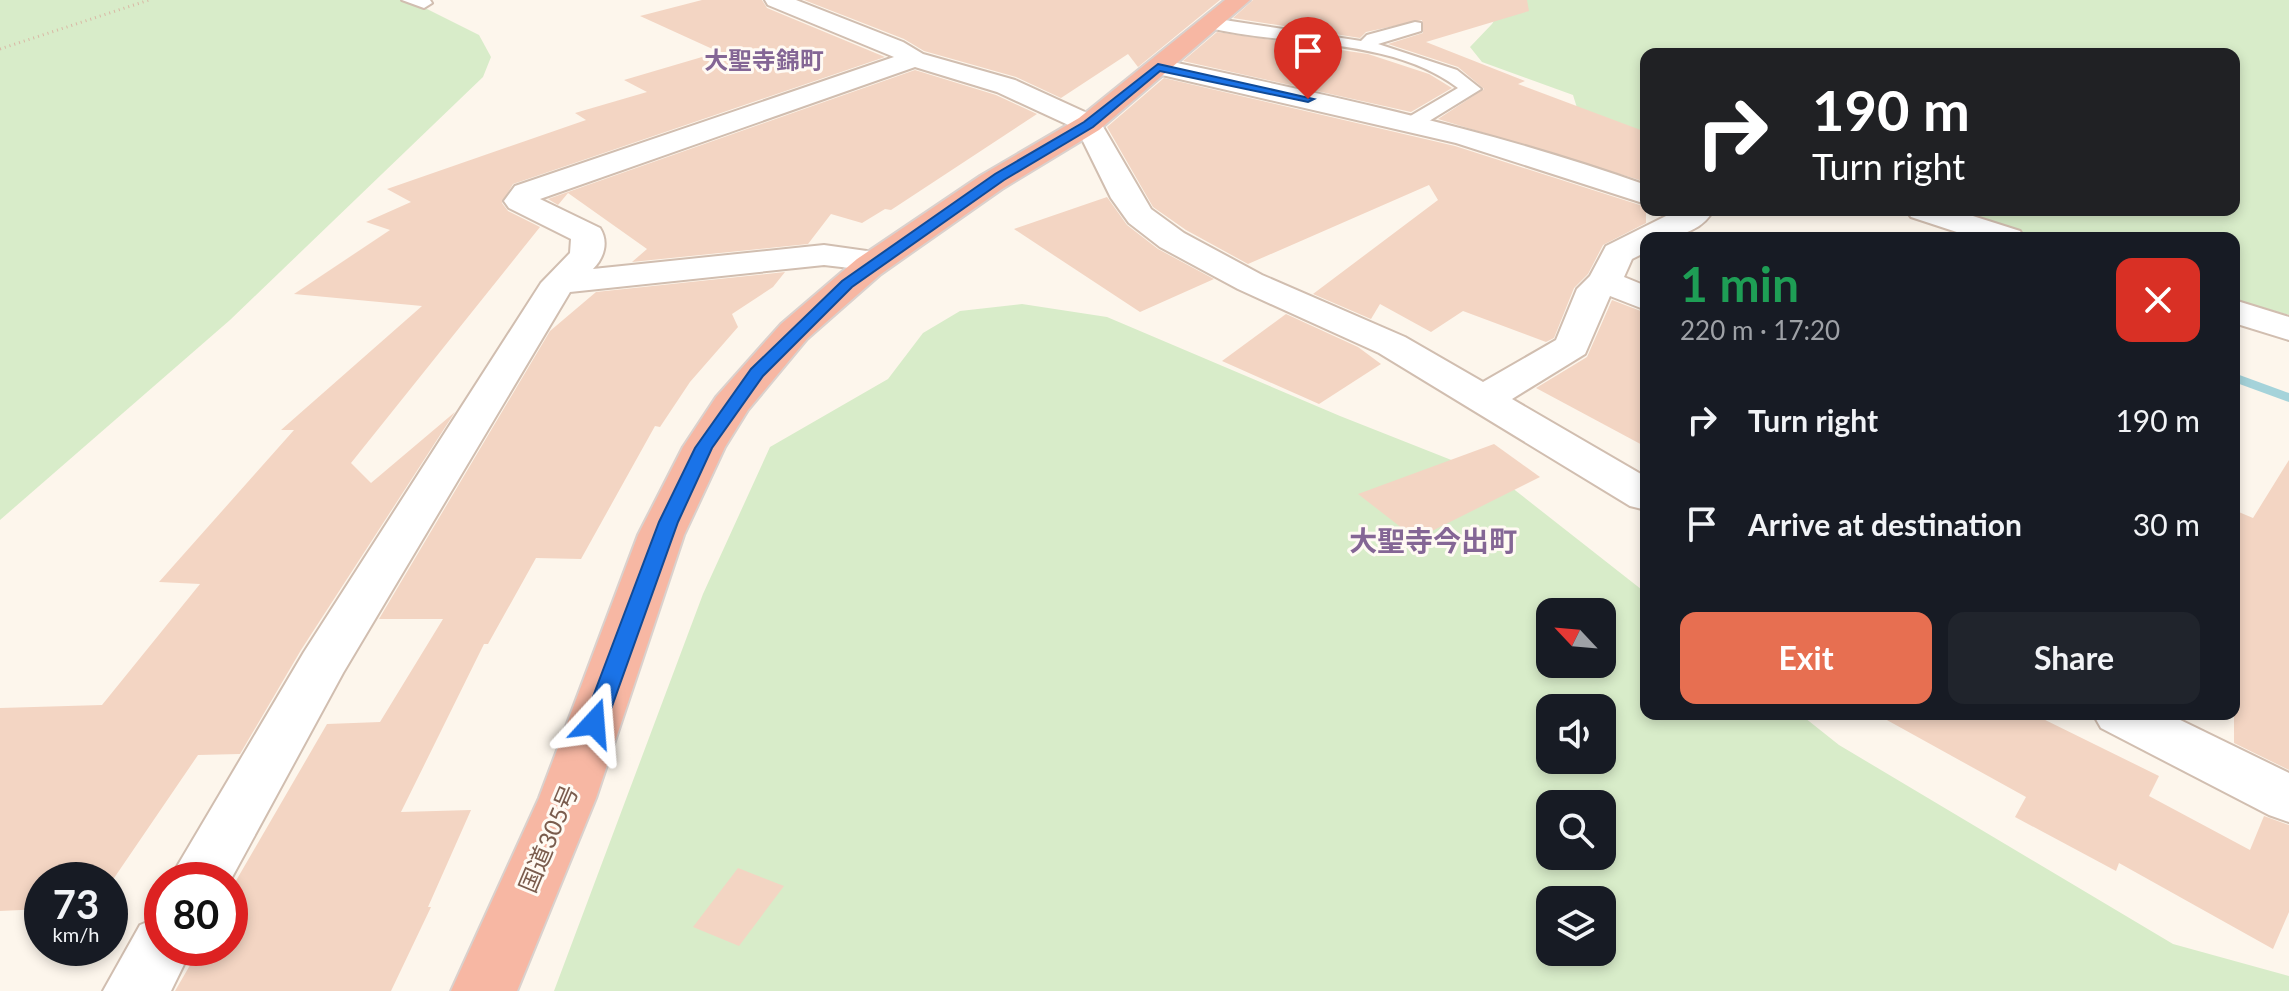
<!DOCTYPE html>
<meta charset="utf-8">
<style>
:root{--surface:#171b24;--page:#20242c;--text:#f1f3f6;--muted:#9ea1a6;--accent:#e76f51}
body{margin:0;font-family:Lato,"Noto Sans JP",sans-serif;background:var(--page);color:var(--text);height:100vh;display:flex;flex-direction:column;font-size:30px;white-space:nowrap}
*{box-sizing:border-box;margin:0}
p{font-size:26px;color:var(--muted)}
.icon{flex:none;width:44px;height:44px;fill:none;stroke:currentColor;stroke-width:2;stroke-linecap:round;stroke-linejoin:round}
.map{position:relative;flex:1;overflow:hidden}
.panel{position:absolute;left:1640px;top:232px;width:600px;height:488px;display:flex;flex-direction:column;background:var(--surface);border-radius:16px;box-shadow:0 4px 12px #0003}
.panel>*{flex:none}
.guide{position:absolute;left:1640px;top:48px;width:600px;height:168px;border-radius:16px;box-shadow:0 4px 12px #0003;background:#202124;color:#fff;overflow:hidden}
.needle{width:52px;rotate:296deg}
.tools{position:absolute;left:1536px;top:598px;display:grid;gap:16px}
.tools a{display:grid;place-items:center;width:80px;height:80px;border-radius:16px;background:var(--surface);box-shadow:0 4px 12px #0003;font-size:40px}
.speed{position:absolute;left:24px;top:862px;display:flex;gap:16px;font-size:40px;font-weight:700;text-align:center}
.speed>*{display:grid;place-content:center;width:104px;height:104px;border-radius:50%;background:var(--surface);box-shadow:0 4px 12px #0003;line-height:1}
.speed small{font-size:20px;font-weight:400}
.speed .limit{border:12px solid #d22;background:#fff;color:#111}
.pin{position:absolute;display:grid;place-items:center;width:68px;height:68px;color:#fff;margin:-82px -34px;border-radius:50% 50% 50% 0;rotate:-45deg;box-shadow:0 0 8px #0007}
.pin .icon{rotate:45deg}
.me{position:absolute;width:88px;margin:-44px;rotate:19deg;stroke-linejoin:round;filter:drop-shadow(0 0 6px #0008)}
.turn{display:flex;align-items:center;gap:28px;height:168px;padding:0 40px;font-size:36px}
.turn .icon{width:104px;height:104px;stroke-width:2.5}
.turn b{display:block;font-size:56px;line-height:68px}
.round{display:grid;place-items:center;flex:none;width:84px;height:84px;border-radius:16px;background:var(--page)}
.summary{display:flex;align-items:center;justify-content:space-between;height:136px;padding:0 40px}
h1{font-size:48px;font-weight:700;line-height:60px;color:#1e9e55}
.cta{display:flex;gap:16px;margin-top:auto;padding:16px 40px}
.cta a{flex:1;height:92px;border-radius:16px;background:var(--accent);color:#fff;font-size:32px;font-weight:700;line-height:92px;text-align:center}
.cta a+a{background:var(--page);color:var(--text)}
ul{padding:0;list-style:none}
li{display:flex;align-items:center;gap:24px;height:104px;padding:0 40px}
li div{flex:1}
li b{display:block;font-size:30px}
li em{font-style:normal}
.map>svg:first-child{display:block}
</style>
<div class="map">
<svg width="2289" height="991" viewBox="0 0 2289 991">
<rect width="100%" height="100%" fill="#fdf6ec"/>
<!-- green -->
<g fill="#d8ecc9" fill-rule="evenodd">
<path d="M0,0H409L479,35L491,57L483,77L230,320L0,520Z"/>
<path d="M1524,0H2289V315L2234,299V238H2037L1949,210H2234V54H1646V136L1578,111L1573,95L1482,62L1470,47L1492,24L1502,7Z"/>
<path d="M1022,304L1107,317L1340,416L1502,480L1646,593V714H1800L1839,745L2173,944L2289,976V991H554L703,594L770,447L888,379L923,333L960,311ZM1550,612H1602V664H1550ZM1550,708H1602V760H1550ZM1550,804H1602V856H1550ZM1550,900H1602V952H1550Z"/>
</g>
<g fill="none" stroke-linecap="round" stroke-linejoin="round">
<!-- stream -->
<path fill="#a5d3da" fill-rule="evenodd" d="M2234,373L2289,393V402L2234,382Z"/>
</g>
<!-- building -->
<g fill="#f3d5c3">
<path d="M702,0H762L767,8L885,57L513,184L502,203L508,211L540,227L351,463L371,483L455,412L301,650L240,754L198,755L110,884V880H42V909L0,911V708L102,705L200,584L159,582L294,430H281L422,306L294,294L390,230L366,222L411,202L387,189L586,120L575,113L647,92L624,80L719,52L640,16Z"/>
<path d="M804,0H1220L1138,67L1128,54L1061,98L1016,77L924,51L904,39Z"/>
<path d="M1253,0H1527L1529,11L1426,42L1525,81L1518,84L1646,132V182L1438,119L1484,89L1458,67L1388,44L1423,33L1422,20L1366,32L1360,38L1233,18Z"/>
<path d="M1217,32L1368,54L1429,74L1452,88L1411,112L1183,61Z"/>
<path d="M915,70L996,95L1037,114L891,210L885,209L862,223L831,214L808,244L632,262L647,249L568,193L558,205L548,199Z"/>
<path d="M1164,78L1455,146L1646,207V223L1603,245L1588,274L1574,288L1554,338L1546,342L1463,311L1431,332L1380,304L1371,319L1313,294L1438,200L1429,185L1248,264L1186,230L1153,207L1107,127Z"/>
<path d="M1107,197L1127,225L1158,249L1214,279L1140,312L1014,229Z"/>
<path d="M785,272L773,287L732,314L738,327L690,382L660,427L655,426L581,559L536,558L488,644H484L401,812L471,810L428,907H431L391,991H175L200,948H230V891L327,724L380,722L443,619H379L550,331L596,292Z"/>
<path d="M1612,300L1646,313V447L1536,388L1587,357Z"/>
<path d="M1286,314L1358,347L1381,364L1319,404L1222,361Z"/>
<path d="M1494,444L1540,477L1416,539L1358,494Z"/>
<path d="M2289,460V770L2234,743V510L2253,518Z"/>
<path d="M1876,714H2033L2159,776L2149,796L2250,850L2264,816L2289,825V912L2273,949L2119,863L2116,871L2015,817L2026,797Z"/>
<path d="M738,868L784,886L739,946L693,927Z"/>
</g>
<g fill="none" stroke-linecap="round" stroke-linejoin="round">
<!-- lane casing -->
<g stroke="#d1beb0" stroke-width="4">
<g id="lane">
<path d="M402,0H430L432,3L424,8Z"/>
<path d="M1211,18L1361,41L1367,35L1415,22L1421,23V31L1378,44L1457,70L1481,89L1421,126H1407L1404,122L1407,118L1458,88C1389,36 1286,47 1205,27L1202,23Z"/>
</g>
</g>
<!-- street casing -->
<g stroke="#d1beb0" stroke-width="4">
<g id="street">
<path d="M765,0H796L903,42L923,54L1015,80L1098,118L1151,209L1184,233L1262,275L1405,337L1483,382L1556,340L1577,289L1590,276L1606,246L1678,210H1708L1711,214C1697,235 1669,238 1646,238V252L1632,259L1624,277L1646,286V310L1610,296L1585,354L1512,399L1646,477V510L1630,506L1379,353L1238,289L1160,247L1129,223L1111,198L1077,129L997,92L915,67L540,199L600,228C609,242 604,258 593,269L824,245L888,254L893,261L888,268L876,271L824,265L570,292L343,673L230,881L169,880L304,652L541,283L570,253L571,239L509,208L504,201L515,186L894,57L768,5Z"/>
<path d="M1158,59C1323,94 1487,128 1646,185V204L1456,143L1149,72L1145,67Z"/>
<path d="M1906,210H1954L2020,231L2024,238H1975L1911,217Z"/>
<path d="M2234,300L2289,317V340L2234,323Z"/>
<path d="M2093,714H2168L2289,773V822L2269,815L2101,728Z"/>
<path d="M162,916V948H192L171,991H103L140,925Z"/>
</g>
</g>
<!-- highway casing -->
<g stroke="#dad1cd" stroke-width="4">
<path id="highway" d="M1225,0H1250L1099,130L1002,189L881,274L807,339L748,410L725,447L684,535L596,798L517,991H451L539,798L638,535L683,447L716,397L781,324L857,259L980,176L1079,118Z"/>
</g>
<!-- path -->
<path stroke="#d9b8a5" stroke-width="3" stroke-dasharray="1 4" stroke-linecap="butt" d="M0,49L149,0"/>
<!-- lane -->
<use href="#lane" fill="#fff" fill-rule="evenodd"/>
<!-- street -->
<use href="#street" fill="#fff" fill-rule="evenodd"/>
<!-- highway -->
<use href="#highway" fill="#f7b7a3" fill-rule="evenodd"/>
</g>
<!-- route -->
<path fill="#1a73e8" stroke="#114b97" stroke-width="2" d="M1158,64L1314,99L1308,102L1160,71L1093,127L1004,180L852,287L763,376L712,448L678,522L606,723L602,729H587L583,723L659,522L695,448L751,369L842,281L995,174L1084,122Z"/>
<g text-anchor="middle" stroke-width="6" stroke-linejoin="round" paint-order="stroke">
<!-- far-quarter labels -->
<g font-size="24" font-weight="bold" fill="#846695" stroke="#fffaf3">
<text x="764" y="69">大聖寺錦町</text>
</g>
<!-- street labels -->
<g font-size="24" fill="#7a5c4d" stroke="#fffaf3">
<text transform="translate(549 839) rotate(-67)" y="8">国道305号</text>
</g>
<!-- quarter labels -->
<g font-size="28" font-weight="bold" fill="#846695" stroke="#fffaf3">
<text x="1433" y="551">大聖寺今出町</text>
</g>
</g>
</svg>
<div class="tools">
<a><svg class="needle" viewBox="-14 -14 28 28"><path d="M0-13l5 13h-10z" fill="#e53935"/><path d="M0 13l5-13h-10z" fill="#9ea1a6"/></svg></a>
<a><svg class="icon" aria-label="sound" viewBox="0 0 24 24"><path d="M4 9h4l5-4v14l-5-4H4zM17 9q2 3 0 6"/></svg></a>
<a><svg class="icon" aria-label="search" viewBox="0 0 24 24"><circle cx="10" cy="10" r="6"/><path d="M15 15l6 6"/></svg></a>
<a><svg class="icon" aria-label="layers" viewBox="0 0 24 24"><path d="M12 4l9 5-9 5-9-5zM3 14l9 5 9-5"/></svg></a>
</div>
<div class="speed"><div>73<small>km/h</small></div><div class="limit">80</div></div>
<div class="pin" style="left:1308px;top:99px;background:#d93025"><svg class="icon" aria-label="arrive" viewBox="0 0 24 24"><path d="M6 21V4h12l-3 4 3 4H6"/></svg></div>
<svg class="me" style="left:594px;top:723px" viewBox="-20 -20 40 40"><path d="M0-17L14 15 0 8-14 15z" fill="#1a73e8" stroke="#fff" stroke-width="4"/></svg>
<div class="guide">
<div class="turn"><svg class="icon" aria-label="right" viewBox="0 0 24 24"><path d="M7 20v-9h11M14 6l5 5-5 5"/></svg><div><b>190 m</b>Turn right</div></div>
</div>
<section class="panel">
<div class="summary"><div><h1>1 min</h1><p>220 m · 17:20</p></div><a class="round" style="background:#d93025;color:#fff"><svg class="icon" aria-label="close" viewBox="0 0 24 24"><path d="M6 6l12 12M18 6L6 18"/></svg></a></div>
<ul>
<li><svg class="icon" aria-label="right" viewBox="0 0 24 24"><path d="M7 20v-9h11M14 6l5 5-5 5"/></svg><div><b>Turn right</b></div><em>190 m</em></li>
<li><svg class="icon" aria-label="arrive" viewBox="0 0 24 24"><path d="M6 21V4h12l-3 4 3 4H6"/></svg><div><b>Arrive at destination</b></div><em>30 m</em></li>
</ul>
<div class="cta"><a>Exit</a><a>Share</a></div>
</section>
</div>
